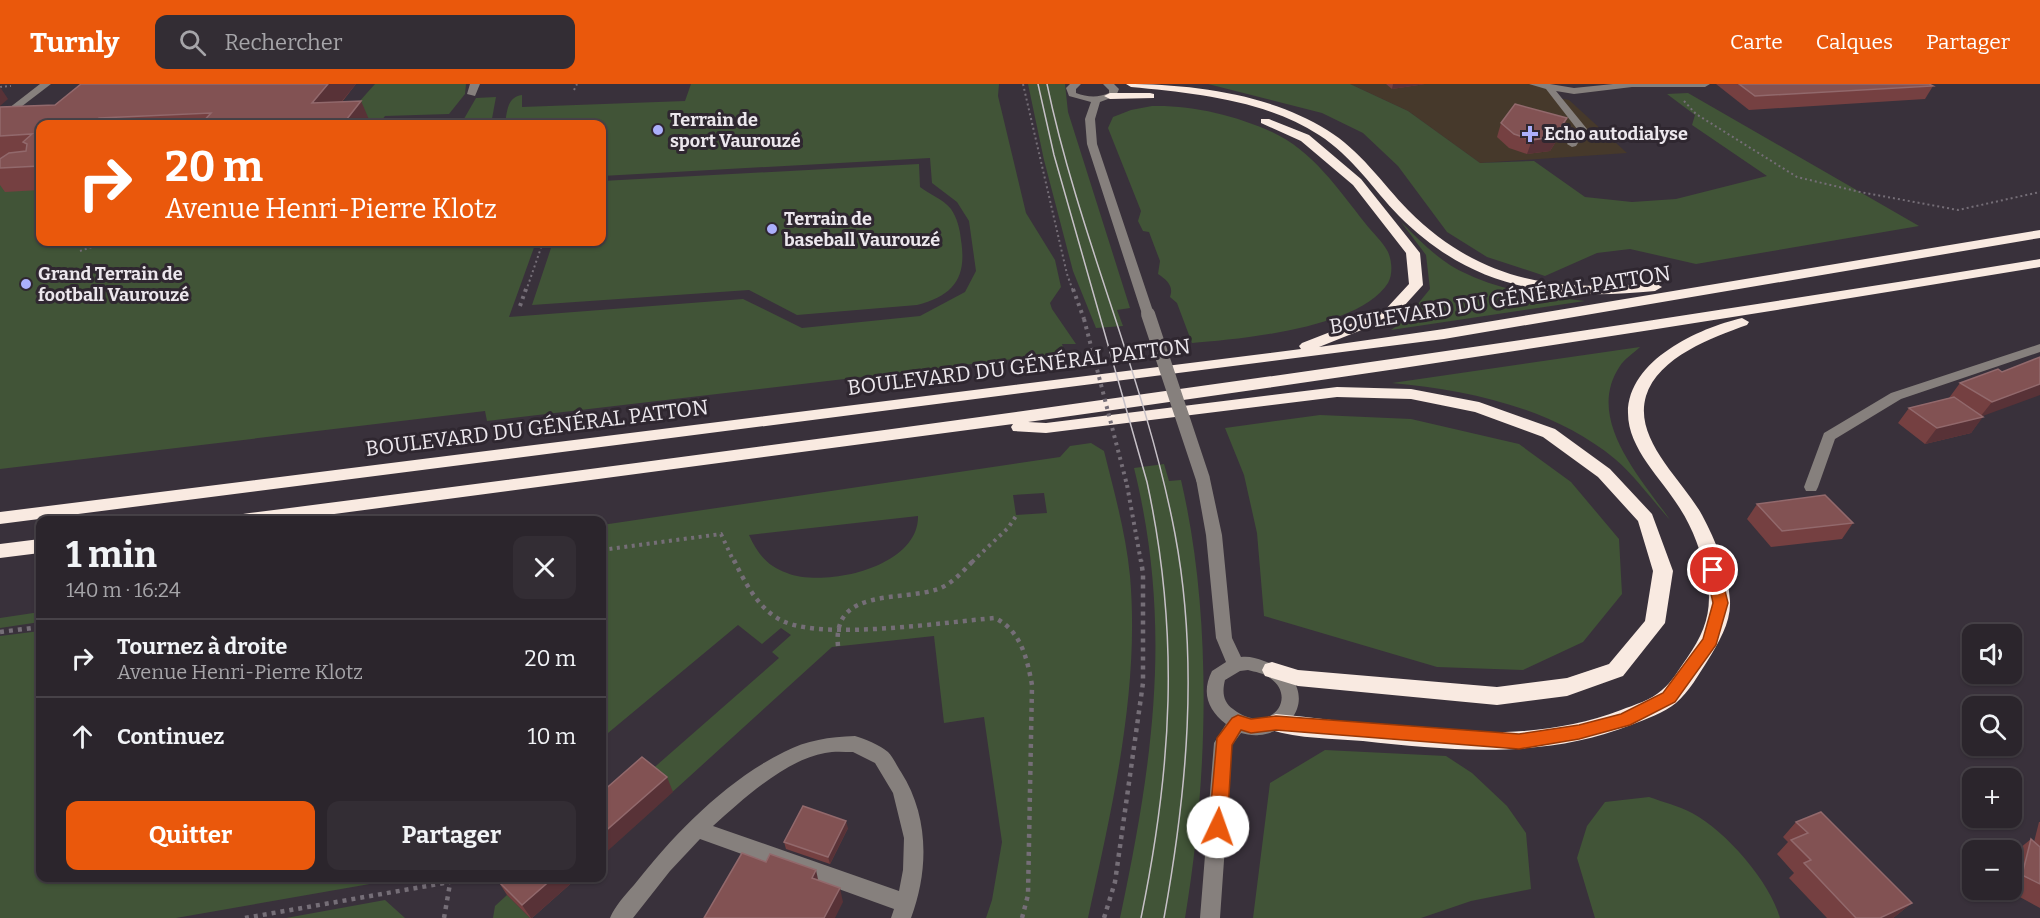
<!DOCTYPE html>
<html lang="fr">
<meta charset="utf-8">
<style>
:root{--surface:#2b252c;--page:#332d34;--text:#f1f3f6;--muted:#a6a5a9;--line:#474248;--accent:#ea580c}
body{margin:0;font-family:Bitter,serif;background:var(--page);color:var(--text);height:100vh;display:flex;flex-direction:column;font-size:22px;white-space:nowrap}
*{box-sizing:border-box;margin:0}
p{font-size:20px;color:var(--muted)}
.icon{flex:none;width:33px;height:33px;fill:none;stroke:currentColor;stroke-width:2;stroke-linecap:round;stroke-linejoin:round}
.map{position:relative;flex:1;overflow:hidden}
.drawer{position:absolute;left:36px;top:432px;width:570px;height:366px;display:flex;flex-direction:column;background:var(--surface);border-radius:12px;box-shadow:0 2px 4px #0004,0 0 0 2px var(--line)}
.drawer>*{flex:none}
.top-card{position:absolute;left:36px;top:36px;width:570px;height:126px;border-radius:12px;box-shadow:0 2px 4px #0004,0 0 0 2px var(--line);background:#ea580c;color:#fff;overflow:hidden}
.fabs{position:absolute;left:1962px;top:540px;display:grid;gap:12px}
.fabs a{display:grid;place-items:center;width:60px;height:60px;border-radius:12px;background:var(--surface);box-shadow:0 2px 4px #0004,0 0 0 2px var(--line);font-size:30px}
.pin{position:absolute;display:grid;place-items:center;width:51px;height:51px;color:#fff;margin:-26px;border:3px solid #fff;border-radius:50%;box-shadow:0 2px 6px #0007}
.me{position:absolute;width:66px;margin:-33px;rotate:3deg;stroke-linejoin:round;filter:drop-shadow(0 0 4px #0008)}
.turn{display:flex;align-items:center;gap:21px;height:126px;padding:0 30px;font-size:27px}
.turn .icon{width:78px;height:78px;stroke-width:2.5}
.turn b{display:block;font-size:42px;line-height:51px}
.round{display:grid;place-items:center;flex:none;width:63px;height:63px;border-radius:12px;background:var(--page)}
.overview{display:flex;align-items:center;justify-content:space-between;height:102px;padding:0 30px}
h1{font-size:36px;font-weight:700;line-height:45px}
.primary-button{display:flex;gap:12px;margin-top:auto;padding:12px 30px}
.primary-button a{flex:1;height:69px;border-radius:12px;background:var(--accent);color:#fff;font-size:24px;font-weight:700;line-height:69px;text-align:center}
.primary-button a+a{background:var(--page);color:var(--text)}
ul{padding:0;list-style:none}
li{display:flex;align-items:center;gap:18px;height:78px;padding:0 30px;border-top:2px solid var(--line)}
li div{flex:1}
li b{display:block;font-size:22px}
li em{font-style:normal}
header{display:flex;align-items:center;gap:36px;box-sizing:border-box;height:84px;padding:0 30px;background:var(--accent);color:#fff}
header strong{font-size:28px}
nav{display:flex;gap:33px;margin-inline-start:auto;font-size:21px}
.search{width:420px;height:54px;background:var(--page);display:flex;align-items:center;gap:15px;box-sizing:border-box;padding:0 21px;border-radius:12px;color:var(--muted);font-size:22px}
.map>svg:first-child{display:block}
</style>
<header>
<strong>Turnly</strong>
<div class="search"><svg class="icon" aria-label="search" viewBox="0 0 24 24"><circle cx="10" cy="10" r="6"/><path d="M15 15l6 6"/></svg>Rechercher</div>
<nav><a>Carte</a><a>Calques</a><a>Partager</a></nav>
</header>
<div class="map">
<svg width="2040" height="834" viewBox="0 0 2040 834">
<rect width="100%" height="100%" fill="#39313b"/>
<!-- commercial -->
<path fill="#46392b" d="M1350,0H1534L1550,5L1558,14L1569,16L1627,69L1480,79L1408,27Z"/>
<!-- green -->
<g fill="#415437" fill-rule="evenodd">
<path d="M375,0H466L465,10L449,30L385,32L379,40H200L226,23L358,19Z"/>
<path d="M691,0H999L998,12L1026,129L1055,176L1061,203L1050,219L1052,225L1076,260H1062L1065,269L487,337L485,327L0,385V91L40,90V158H536L509,233L743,215L802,244L920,232L965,208L976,187L969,137L957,118L932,99L930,74L602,92V40H505C507,28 507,13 522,11V23L685,17Z"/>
<path d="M1028,0H1065L1068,28L1130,224L1117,226L1123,242L1096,244L1073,187L1044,76Z"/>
<path d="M1208,0H1350L1408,27L1480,79L1534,77L1585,113L1632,118L1676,115L1767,92L1692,41L1695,31L1667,10L1688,9L1919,142L1696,180L1630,165L1597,169L1545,192L1487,173L1447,148L1398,82L1363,49L1322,29Z"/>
<path d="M496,13L491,40H461L476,14Z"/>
<path d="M1152,22C1191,21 1235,31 1272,48C1312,66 1339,106 1365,139C1372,148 1383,158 1388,168C1392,177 1393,190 1388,199C1360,244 1242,255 1192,259L1177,219L1170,213C1174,202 1167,196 1158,190L1160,177L1149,148L1143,147L1138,137L1141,127L1108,44L1113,33L1131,26Z"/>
<path d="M919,80L920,103C929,110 943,115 951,125C957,134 960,145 961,156C967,194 954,211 917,221L797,231L749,206L532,221L553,158H602V97Z"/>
<path d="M1401,138C1421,158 1441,179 1467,190C1503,207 1545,213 1585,217L1391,246L1404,237L1430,205L1426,171Z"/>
<path d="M1640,263C1634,269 1624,275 1620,282C1584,335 1642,395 1670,436C1652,416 1635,392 1615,375C1553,324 1469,306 1392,299Z"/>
<path d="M1320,331L1411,335L1519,360L1571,398L1619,455L1622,510L1583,558L1523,586L1437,583L1264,532L1257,449L1244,391L1225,344Z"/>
<path d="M1091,359L1104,367C1114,407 1126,450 1130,492C1140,607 1112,723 1088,834H986L992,816L1002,758L984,633L944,639L934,552L832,563L602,772L672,708L649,688L779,574L772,568L791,551L781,544L762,560L738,541L602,654V441L1060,373L1070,362ZM1044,409L1047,429L1016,431L1013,411ZM918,432C919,484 824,504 787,489C767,482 757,469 749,451Z"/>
<path d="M1164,380L1169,397L1181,396C1213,533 1208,696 1185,834H1120C1153,678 1173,542 1134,384Z"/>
<path d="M40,528V538L0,544V534Z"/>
<path d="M40,547V794H404L176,834H0V552Z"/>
<path d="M1325,666L1446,672L1472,689L1507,722L1526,749L1531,805L1471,817L1421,834H1253L1270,699Z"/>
<path d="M1649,713C1663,718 1679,722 1692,729C1726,747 1770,798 1780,834H1595L1577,774L1587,742L1605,718Z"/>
<path d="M507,811L530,834H493L495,822Z"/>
<path d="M385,816L405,834H286Z"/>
</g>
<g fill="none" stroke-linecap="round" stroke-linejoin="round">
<!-- path-far2 -->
<g stroke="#756e77" stroke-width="2" stroke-dasharray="2 3" stroke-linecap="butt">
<path d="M1023,0L1067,190L1073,207"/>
<path d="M0,3L11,2"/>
<path d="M574,6L577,0"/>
<path d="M1684,17L1696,30L1797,93L1860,108L1958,126L2040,108"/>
<path d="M80,167L107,158"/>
<path d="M526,207L543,158"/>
</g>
<!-- path-far1 -->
<g stroke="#756e77" stroke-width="4" stroke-dasharray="3 4.5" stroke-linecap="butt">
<path d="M1073,205L1084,235"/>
<path d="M520,222L526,205"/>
<path d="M1127,401L1141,478"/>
<path d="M602,466L721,450L734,478"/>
<path d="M972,478L1008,444L1016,432"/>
</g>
<!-- path -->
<g stroke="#756e77" stroke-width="4.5" stroke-dasharray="4 5" stroke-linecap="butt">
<path d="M734,476C745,499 760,528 785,538C828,556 945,538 995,534C1021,547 1027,574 1032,601L1028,811L1022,834"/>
<path d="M0,548L40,543"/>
<path d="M838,562C832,503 900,518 938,505C952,500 963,487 974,476"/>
<path d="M245,834L450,798"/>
<path d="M444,834L451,794"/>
<path d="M1104,834L1115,798L1143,599V490L1141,476"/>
</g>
<!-- minor -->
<g fill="#86807d" fill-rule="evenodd">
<path d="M40,0H51L0,39V31Z"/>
<path d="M470,0H480L475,12L467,10Z"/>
<path d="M1070,0H1081L1076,5V9C1087,13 1098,14 1109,9V6L1103,0H1114L1119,5L1116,12L1100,18L1095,35L1097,60L1154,230L1152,233H1144L1142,230L1087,60L1085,35L1091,18L1069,12L1066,4Z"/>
<path d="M1529,0H1550L1574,4L1613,0H1710L1705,3H1632L1574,10L1556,7L1587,45L1576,62L1572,63L1567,60L1577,45L1546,5Z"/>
<path d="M2040,260V268L1901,315L1835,355L1818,403L1816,407H1806L1804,403L1824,349L1891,309Z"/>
<path d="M1203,390L1210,395L1222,451L1232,554L1241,573C1249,572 1256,574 1264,577C1316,593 1306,646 1259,651C1253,652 1246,650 1241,649L1232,661L1220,834H1200L1214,659L1226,640C1208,626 1201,609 1212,587L1226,578L1216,554L1206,451L1196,395ZM1248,586C1255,588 1264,589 1270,594C1299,614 1269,653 1233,625C1223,618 1222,608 1225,596L1240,587Z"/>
<path d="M855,652C865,655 880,661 888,668C893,673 897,682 901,688C929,732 929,786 911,834H891L894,825L700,755L670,787L633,834H610C615,822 625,811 634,801C674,750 725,697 784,668C807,656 829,653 855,652ZM853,668L875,679L893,709L904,754L903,786L899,807L713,742C742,716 785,676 825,669C834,667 844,668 853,668Z"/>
</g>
<!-- highway -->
<g fill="#f9eae1" fill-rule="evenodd">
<path d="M1126,0C1192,0 1270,10 1327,46C1360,66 1382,99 1408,126C1481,199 1557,208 1655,199L1662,203L1655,207C1555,217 1473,206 1399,132C1373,105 1352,72 1319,51C1265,16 1194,9 1131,3Z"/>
<path d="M1150,9L1154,10V14L1110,15L1104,12L1110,9Z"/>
<path d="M1261,35H1269L1309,51L1361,95L1420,169L1423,201L1394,233L1319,263L1444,245L2040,146V154L1444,255L0,440V428L1301,265L1299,262L1302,259L1384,227L1409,200L1406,169L1353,101L1301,57L1261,39Z"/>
<path d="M2040,175V183C1703,239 1366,291 1028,338L1046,339L1337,303L1411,305L1479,318L1555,345L1610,385L1652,430L1673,487L1665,539L1623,592L1567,612L1497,621L1298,602L1265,592L1262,586L1265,580L1272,578L1298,586L1497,603L1567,594L1609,580L1645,537L1653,487L1638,437L1598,393L1543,353L1475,328L1411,315L1337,313L1046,349L1013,347L1011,343L1013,340L289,436H234L237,431L243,430C843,353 1443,273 2040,175Z"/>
<path d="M1742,234L1749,238L1747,241C1713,253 1658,273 1646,312C1633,356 1683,396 1702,431C1716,457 1728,487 1730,517C1731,538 1719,558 1708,576C1699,590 1689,608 1676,619C1664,629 1646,635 1631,641C1545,675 1453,667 1363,657C1333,654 1297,655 1268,645L1265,639L1268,633L1276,630C1388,640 1512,668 1621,626C1634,621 1651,616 1662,606C1672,598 1679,585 1687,574C1705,548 1713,526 1707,494C1702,470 1693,444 1679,423C1662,395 1628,365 1628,329C1628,276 1699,244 1742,234Z"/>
<path d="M40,455V469L0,474V460Z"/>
</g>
<!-- tram -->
<g stroke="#c7c1c8" stroke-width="1.5">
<path d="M1038,0L1054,71L1147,398C1180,550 1172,683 1141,834"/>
<path d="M1047,0C1079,153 1146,297 1175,450C1199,578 1187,707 1164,834"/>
</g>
<!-- path-bridge -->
<path stroke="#756e77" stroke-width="4" stroke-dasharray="3 4.5" stroke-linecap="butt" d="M1084,235L1127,401"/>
<!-- minor-bridge -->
<path stroke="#86807d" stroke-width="14" d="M1148,230L1203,395"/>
</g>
<!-- wall -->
<g fill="#754041">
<path d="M81,0H356L342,18L371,40H40V106L5,108L0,101V23L55,21Z"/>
<path d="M1386,0H1425L1392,5Z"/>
<path d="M1716,0H1929L1933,2L1925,15L1749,26Z"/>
<path d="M1567,34L1562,48L1550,67L1527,70L1509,64L1497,53L1501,39Z"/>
<path d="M2040,273L1982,333L1971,349L1925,360L1898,339L1909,324L1949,314L1960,299L2002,288Z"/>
<path d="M1757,420L1853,439L1842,455L1771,463L1747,435Z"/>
<path d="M1796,738L1912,819L1893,834H1827L1789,794L1794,789L1777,770L1788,758L1783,753Z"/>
<path d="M2039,738H2040V824L2007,806H2012V779L2014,769L2031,755L2034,758Z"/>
<path d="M848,744L830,780L786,765L784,758Z"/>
<path d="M501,794H577L532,834H530L507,811L498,797Z"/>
</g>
<!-- shaded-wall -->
<g fill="#583237">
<path d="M328,0H356L323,40L312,19Z"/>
<path d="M1393,0H1425L1392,5Z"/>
<path d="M0,3L8,15L0,22Z"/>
<path d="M361,17L371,40H343Z"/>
<path d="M99,34L103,40H92Z"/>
<path d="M1567,34L1562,48L1550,67L1527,70L1532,56Z"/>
<path d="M2040,300V311L1980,333L1992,318Z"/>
<path d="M1983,333L1971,349L1925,360L1937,344Z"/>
<path d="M667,693L673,708L602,772V750Z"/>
<path d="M846,737L848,744L830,780L828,773Z"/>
<path d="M816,786L819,800L812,794Z"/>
<path d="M553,794H577L532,834H531L522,821Z"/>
<path d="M840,804L843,818L835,834H824Z"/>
<path d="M1912,819L1893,834H1880Z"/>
</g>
<!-- building -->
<g fill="#825253" stroke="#92696c" stroke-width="1.5">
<path d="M81,0H328L312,19L361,17L343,40H201L211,29L99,34L92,40H40V82L0,84V75L9,69L26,67L27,60L23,58L32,50L0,52V23L55,21Z"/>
<path d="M1739,0H1929L1933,2L1755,12Z"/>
<path d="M1515,20L1567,34L1554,53L1532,56L1514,50L1501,39Z"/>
<path d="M2040,273V300L1992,318L1960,299L1998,285L2002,288Z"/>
<path d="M1954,313L1983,333L1937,344L1909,324Z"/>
<path d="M1825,411L1853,439L1782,447L1757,420Z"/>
<path d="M642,673L667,693L602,750V708Z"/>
<path d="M803,722L846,737L828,773L784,758Z"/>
<path d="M1821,728L1912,819L1880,834H1856L1804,779L1811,776L1791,756L1808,749L1796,738Z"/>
<path d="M2031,755L2040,763V800L2022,791Z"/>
<path d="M742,769L766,778L770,770L816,786L812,794L840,804L824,834H704Z"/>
<path d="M501,794H553L522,821L498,797Z"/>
</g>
<!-- route -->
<path fill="#ea580c" stroke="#983908" stroke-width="1.5" d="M1713,480L1720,486L1728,519L1716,561L1675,618L1630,641L1579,655L1519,665L1276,646L1251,649L1241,646L1232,661L1227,743L1224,749L1218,751L1212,749L1209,743L1217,654L1232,634L1238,631L1251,635L1276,632L1519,650L1579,641L1621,630L1663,609L1703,555L1713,519L1706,486Z"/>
<!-- markers -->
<g fill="#abaffb" stroke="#2f2730" stroke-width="2">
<circle cx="658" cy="46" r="6"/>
<path d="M1527 41h6v6h6v6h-6v6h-6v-6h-6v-6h6z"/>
<circle cx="772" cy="145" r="6"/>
<circle cx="26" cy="200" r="6"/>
</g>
<g text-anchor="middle" stroke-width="6" stroke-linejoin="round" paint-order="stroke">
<!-- far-poi labels -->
<g font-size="18" font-weight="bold" fill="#ece7ed" stroke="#2f2730" text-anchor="start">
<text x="670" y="42">Terrain de<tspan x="670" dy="21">sport Vaurouzé</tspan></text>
<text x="1544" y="56">Echo autodialyse</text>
<text x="784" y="141">Terrain de<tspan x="784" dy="21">baseball Vaurouzé</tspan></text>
<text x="38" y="196">Grand Terrain de<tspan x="38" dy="21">football Vaurouzé</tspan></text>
</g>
<!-- street labels -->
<g font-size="21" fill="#ece7ed" stroke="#2f2730">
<text transform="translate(1500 216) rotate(-9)" y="7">BOULEVARD DU GÉNÉRAL PATTON</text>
<text transform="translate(1019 283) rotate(-7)" y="7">BOULEVARD DU GÉNÉRAL PATTON</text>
<text transform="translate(537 344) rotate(-7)" y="7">BOULEVARD DU GÉNÉRAL PATTON</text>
</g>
</g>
</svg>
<div class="fabs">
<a><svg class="icon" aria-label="sound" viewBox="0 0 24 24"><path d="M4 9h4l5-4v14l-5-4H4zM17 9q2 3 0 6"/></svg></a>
<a><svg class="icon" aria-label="search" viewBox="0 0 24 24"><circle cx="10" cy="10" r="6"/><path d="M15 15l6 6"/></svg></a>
<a>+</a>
<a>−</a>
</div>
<div class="pin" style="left:1713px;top:486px;background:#d93025"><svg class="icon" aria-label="arrive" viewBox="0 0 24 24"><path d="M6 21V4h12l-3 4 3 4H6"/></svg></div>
<svg class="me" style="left:1218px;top:743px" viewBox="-20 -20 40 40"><circle r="19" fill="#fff"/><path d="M0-13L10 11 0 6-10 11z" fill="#ea580c"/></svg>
<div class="top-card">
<div class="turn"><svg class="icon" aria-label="right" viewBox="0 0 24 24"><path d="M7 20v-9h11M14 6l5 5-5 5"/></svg><div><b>20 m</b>Avenue Henri-Pierre Klotz</div></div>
</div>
<section class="drawer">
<div class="overview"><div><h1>1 min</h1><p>140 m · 16:24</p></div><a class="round"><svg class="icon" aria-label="close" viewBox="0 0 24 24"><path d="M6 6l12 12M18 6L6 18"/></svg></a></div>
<ul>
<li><svg class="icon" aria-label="right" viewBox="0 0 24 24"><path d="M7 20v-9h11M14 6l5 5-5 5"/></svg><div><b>Tournez à droite</b><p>Avenue Henri-Pierre Klotz</p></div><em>20 m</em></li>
<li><svg class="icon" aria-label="ahead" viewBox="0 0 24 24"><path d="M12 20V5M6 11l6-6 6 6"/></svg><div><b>Continuez</b></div><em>10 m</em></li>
</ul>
<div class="primary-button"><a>Quitter</a><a>Partager</a></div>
</section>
</div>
